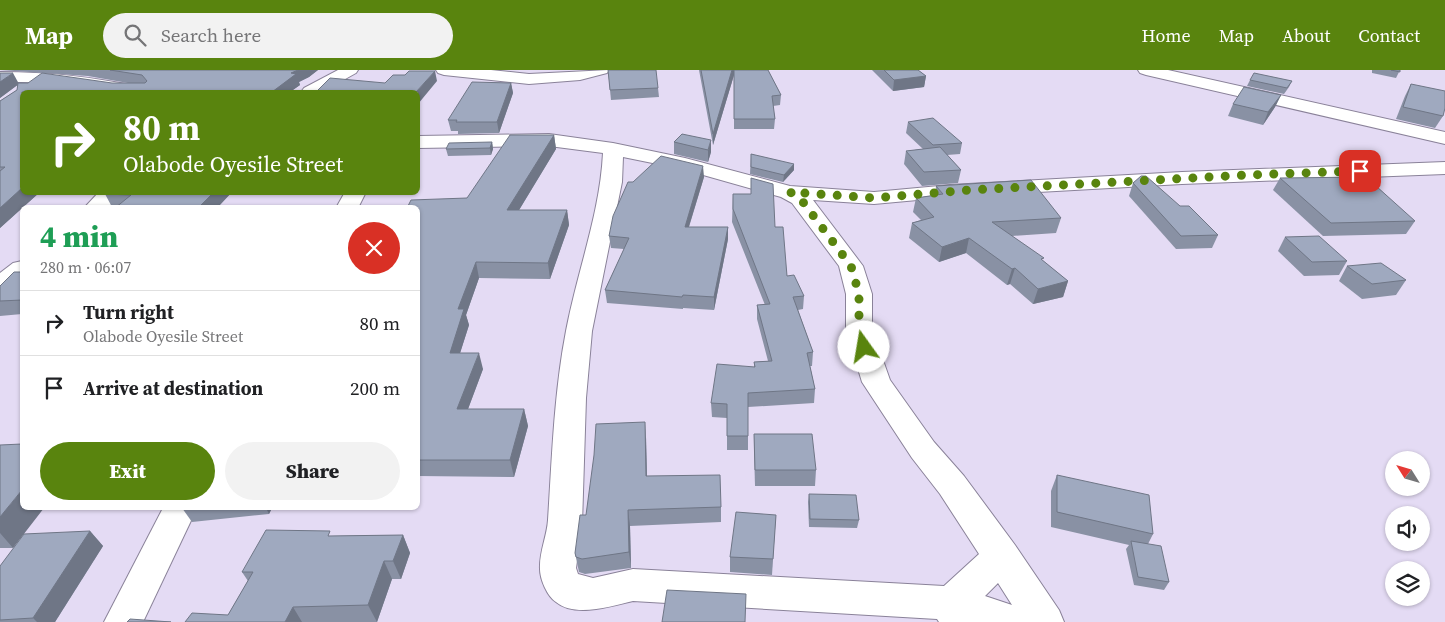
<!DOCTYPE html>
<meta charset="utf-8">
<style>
:root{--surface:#fff;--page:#f2f2f2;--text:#202124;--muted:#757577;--line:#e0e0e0;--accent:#59840e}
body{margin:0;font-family:"Source Serif 4",serif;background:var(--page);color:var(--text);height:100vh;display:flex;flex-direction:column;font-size:19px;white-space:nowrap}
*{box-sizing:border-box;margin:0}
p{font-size:16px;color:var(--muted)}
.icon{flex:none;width:28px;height:28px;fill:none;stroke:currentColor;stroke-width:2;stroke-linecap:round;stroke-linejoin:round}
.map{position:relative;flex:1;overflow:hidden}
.side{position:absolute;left:20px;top:135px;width:400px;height:305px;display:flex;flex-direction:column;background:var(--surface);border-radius:8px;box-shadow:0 1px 4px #0004}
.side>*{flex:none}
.guide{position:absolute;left:20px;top:20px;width:400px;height:105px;border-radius:8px;box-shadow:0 1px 4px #0004;background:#59840e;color:#fff;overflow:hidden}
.needle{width:32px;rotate:307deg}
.buttons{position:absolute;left:1385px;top:381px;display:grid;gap:10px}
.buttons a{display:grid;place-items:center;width:45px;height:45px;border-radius:50%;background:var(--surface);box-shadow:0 1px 4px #0004;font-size:25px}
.pin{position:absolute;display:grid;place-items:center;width:42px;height:42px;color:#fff;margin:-21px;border-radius:10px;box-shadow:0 2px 8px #0006}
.me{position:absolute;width:55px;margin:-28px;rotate:347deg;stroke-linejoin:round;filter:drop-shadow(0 0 4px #0008)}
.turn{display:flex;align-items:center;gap:18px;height:105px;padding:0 20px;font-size:22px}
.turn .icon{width:65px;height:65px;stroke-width:2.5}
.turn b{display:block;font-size:35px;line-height:42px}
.round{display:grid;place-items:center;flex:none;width:52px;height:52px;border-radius:26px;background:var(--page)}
.head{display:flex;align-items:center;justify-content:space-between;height:85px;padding:0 20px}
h1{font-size:30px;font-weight:800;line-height:38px;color:#1e9e55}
.action{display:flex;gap:10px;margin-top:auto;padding:10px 20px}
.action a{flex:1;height:58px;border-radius:30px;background:var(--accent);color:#fff;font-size:20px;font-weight:800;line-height:58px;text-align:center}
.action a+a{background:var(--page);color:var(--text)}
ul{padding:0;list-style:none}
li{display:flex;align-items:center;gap:15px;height:65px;padding:0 20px;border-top:1px solid var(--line)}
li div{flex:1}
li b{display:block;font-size:19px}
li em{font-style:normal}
header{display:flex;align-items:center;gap:30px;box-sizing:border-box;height:70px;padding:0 25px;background:var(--accent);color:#fff}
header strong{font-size:24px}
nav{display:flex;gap:28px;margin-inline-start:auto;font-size:18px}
.search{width:350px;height:45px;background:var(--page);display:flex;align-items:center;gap:12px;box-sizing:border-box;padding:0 18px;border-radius:28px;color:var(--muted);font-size:19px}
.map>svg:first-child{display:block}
</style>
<header>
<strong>Map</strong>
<div class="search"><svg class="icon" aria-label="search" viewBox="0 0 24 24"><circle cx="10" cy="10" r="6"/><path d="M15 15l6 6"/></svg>Search here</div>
<nav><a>Home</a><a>Map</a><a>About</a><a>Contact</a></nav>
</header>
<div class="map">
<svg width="1445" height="552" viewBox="0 0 1445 552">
<rect width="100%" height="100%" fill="#e4dbf4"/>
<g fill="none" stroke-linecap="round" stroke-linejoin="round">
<!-- minor casing -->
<g stroke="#8a8299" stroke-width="2">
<g id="minor">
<path d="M338,0H358L356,3L322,22H301L304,18Z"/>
<path d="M436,0H491L529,4L609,0L607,3L580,10L529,14L444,5L438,3Z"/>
<path d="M1138,0H1168L1445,62V74L1146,5L1140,3Z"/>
<path d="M0,2C50,2 92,7 141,17L147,18L150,22C128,25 107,19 85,16C57,12 28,12 0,12Z"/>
<path d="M549,64L613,73L685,88L790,116L874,122L950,115L1182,102L1445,92V104L1182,114L950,127L874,134L813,130L863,196L872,224V259L890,310L934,372L964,406L1015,475L1059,540L1064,552H939L937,549L633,531C612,536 575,548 556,532C547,526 540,509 540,499C539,483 547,466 548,450C552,387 554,323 566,261C577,202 600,144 603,83L549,76L418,78V66ZM623,87L682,99L781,127L792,133L839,196L846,224V259L862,312L912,388L940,424L979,484L944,516L633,499L593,508L578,504L576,498L582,454L586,328L592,261L622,112ZM998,513L1012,535L985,526Z"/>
<path d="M99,122H122L108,138H84Z"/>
<path d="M345,122H366L358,138H336Z"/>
<path d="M22,191V210L9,220L0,223V203L13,193Z"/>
<path d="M163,438H197L143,552H104Z"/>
</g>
</g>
<!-- minor -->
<use href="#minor" fill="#fff" fill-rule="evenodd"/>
</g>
<!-- wall -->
<g fill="#8991a4">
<path d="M0,0H318L309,7L299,12L300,15L290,22H22L40,122L0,158V31L17,20V15L0,28V3L18,13H128L88,6Z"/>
<path d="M608,0L658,18L659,27L611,30Z"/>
<path d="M699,0H768L781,25L780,35L773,36L775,49L774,59H734V5L713,75Z"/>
<path d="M872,0H918L926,6L924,17L893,21Z"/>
<path d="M1372,0H1400L1396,8L1372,3Z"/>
<path d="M1250,10L1292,11L1289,17L1284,24L1247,16Z"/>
<path d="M511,13L513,23L499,63L458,64V61H451L448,50Z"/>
<path d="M1411,14L1443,46L1435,58L1396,49L1405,26Z"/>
<path d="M1281,25L1275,37L1263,55L1228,46L1233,34Z"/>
<path d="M908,52L962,73L960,84L947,85L961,100L958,113L922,116L904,94L906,81L923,79L906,63Z"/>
<path d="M682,64L711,82L708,92L674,84V72Z"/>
<path d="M554,65L556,79L519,140H567L569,155L550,209L479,208L466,245L469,255L460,283L483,299L468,339H524L528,356L514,407L418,406V138L467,128Z"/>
<path d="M492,72L493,79L491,85L448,86L446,79Z"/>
<path d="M751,84L794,100L783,112L750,104Z"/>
<path d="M704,107L689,157H728V169L714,240L683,238V239L607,233L605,220L624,179L611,178L609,166L633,112Z"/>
<path d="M751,108L775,157L787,206L804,226L803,239L798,240L813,282L812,296H810L815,319L814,333L748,337V380H727V348L712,347L711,333L754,297V292L768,291L757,249V235H765L732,152L733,124H751Z"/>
<path d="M1280,108L1415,151L1406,164L1323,166L1273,120Z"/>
<path d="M1133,113L1180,136L1218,165L1212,178L1176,179L1129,126Z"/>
<path d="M936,116L1061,148L1056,163L1012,166L1068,211L1063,227L1033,234L1010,214L1007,215L966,183L939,192L909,168L912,153L921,150L913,142L916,128L935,125Z"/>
<path d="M106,122H232L217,138H115L116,137H112L105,124Z"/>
<path d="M1285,167L1347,191L1339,205L1304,206L1278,181Z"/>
<path d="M1347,196L1406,210L1396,225L1362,229L1339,211Z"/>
<path d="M22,202V244L0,246V216Z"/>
<path d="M754,364L816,400L815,416H755L754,380Z"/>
<path d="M646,367L647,406L721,437V452L630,456L631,498L585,504L579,502L575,483L586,445Z"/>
<path d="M0,375L13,478H0Z"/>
<path d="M1057,405L1153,464L1148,474L1169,512L1164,520L1134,515L1126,479L1129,475L1051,457V421Z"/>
<path d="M809,424L859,450L857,458L809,457L808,432Z"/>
<path d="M182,438H272L269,444L192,452Z"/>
<path d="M776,445L772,505L730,502V487Z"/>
<path d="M90,461L103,476L55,552H0V496Z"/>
<path d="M403,465L410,483L401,509H392L377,552H185L228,545L248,511L242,502L332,466Z"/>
</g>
<!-- shaded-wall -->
<g fill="#6f7686">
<path d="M298,0H318L309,7L299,12L300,15L290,22H272L291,3Z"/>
<path d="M732,0H734V5L713,75V64Z"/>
<path d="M435,1L437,11L418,34V22H416Z"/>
<path d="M13,3L19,14L0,28V12Z"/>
<path d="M926,6L924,17L893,21L894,10Z"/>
<path d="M511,13L513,23L499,63L497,52Z"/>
<path d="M1281,25L1275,37L1263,55L1268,42Z"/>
<path d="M554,65L556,79L510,155L507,140Z"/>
<path d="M711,70V82L708,92V80Z"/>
<path d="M492,72L493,79L491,85L490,78Z"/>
<path d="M794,94V100L783,112L784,105Z"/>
<path d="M703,96L704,107L685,169V157Z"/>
<path d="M22,118V122H40L0,158V138Z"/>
<path d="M214,122H232L217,138H198Z"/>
<path d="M567,140L569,155L550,209L548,193Z"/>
<path d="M728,157V169L714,240V227Z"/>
<path d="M969,168L966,183L939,192L942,177Z"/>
<path d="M476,192L479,208L466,245L469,255L455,299L450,283L458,239Z"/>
<path d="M1015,198L1010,214L1007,215L1012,199Z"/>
<path d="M1068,211L1063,227L1033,234L1038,219Z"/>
<path d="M479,283L483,299L462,355L457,339Z"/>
<path d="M524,339L528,356L514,407L510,390Z"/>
<path d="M645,352L646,367L647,421L646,406Z"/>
<path d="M22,420V438H44L13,478L0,463V447Z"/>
<path d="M266,438H272L269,444Z"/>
<path d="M628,440L630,456L631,498L629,482Z"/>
<path d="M90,461L103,476L55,552H37L33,548Z"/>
<path d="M403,465L410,483L401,509L393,491Z"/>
<path d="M384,491L392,509L377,552L368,535Z"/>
<path d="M293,537L302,552H285Z"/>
</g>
<!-- building -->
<g fill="#9fa9bf" stroke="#6f7686">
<path d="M110,0H298L291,3L296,4L272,22H22V118L0,138V101L5,97H0V31L17,20L18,13H28L42,3L112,13H145L147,11L142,5Z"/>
<path d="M608,0H656L658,18L610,20Z"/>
<path d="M701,0H732L713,64Z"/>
<path d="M734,0H768L781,25L772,26L775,49H734Z"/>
<path d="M884,0H918L926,6L894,10Z"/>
<path d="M1391,0H1400V2Z"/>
<path d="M409,1H435L416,22H316L330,8L385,13L393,5H405Z"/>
<path d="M0,3H13L0,12Z"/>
<path d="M1254,3L1292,11L1287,18L1250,10Z"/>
<path d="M472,12L511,13L497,52H456L457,50H448Z"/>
<path d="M1411,14L1445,21V38L1443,46L1403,37Z"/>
<path d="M1244,17L1281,25L1268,42L1233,34Z"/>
<path d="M933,48L962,73L933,75L908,52Z"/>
<path d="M682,64L711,70L708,80L674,72Z"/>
<path d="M510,65H554L507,140H567L548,193L476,192L458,239H464L450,283H479L457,339H524L510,390H418V138H407L411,130L467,128Z"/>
<path d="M492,72L490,78L446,79L449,73Z"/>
<path d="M940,77L961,100L924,102L906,81Z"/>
<path d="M751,84L794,94L784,105L751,97Z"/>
<path d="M661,86L703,96L685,157H728L714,227L683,225L682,227L605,220L629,168L609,166L613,146L628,112H633Z"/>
<path d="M1141,106H1146L1180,136H1189L1218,165L1181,166L1133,113Z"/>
<path d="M1366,107L1415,151L1331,153L1280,108Z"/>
<path d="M751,108L773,114L775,157H783L787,206L794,205L804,226L793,227L813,282L807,283L815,319L748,323V366H727V334L711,333L717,294L755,297L754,292L772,291L757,235L770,234L733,139V124H751Z"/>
<path d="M1031,110L1061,148L992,152L1044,188L1041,189L1068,211L1038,219L1015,198L1012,199L969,168L942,177L912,153L934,147L916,128L943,124L936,116Z"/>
<path d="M106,122H214L198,138H115L131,125L105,124Z"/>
<path d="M1319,166L1347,191L1312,192L1285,167Z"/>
<path d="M1381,193L1406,210L1372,214L1347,196Z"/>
<path d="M14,202H22V230L0,231V216Z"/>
<path d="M645,352L646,406L720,405L721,437L628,440L629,482L582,489L576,487L575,483L580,445H586L594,385L596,354Z"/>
<path d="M754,364H812L816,400H755Z"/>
<path d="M22,374V420L0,447V375Z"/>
<path d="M1057,405L1149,425L1153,464L1057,442Z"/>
<path d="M809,424L856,425L859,450L810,449Z"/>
<path d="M736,442L776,445L773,489L730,487Z"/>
<path d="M266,460L330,461L328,466L403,465L393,491H384L368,535L293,537L285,552H185L192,543L228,545L253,502H242Z"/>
<path d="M90,461L33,548L0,550V496L24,464Z"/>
<path d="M1131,471L1161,476L1169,512L1138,507Z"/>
<path d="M667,520L746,524L745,552H662Z"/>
<path d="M130,549L171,552H127Z"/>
</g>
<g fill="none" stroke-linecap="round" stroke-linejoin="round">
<!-- route -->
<path stroke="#59840e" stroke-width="9" stroke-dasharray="0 16.2" d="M864,277L859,259V224L851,196L800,128L790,122L874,128L970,120L1247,105L1360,101"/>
</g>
</svg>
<div class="buttons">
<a><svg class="needle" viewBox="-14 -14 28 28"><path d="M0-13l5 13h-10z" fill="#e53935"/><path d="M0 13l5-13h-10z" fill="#757577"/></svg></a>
<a><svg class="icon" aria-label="sound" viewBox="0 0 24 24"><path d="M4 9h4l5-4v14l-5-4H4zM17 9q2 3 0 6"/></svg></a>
<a><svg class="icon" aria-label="layers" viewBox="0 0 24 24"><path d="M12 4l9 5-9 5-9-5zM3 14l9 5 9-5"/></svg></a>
</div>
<div class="pin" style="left:1360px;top:101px;background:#d93025"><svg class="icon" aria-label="arrive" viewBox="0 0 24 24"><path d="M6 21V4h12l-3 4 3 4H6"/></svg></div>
<svg class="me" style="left:864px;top:277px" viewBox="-20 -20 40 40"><circle r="19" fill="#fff"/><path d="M0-13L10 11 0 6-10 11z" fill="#59840e"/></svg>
<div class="guide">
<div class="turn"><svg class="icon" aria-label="right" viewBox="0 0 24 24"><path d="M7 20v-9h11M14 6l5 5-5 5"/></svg><div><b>80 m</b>Olabode Oyesile Street</div></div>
</div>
<section class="side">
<div class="head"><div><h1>4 min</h1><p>280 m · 06:07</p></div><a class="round" style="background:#d93025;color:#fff"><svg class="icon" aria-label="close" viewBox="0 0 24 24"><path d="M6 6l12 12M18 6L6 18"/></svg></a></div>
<ul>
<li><svg class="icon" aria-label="right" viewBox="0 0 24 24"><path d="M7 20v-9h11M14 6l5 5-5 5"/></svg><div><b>Turn right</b><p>Olabode Oyesile Street</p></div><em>80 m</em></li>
<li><svg class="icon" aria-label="arrive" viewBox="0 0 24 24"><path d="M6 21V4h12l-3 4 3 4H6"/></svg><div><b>Arrive at destination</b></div><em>200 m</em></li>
</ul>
<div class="action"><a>Exit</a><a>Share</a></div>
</section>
</div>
